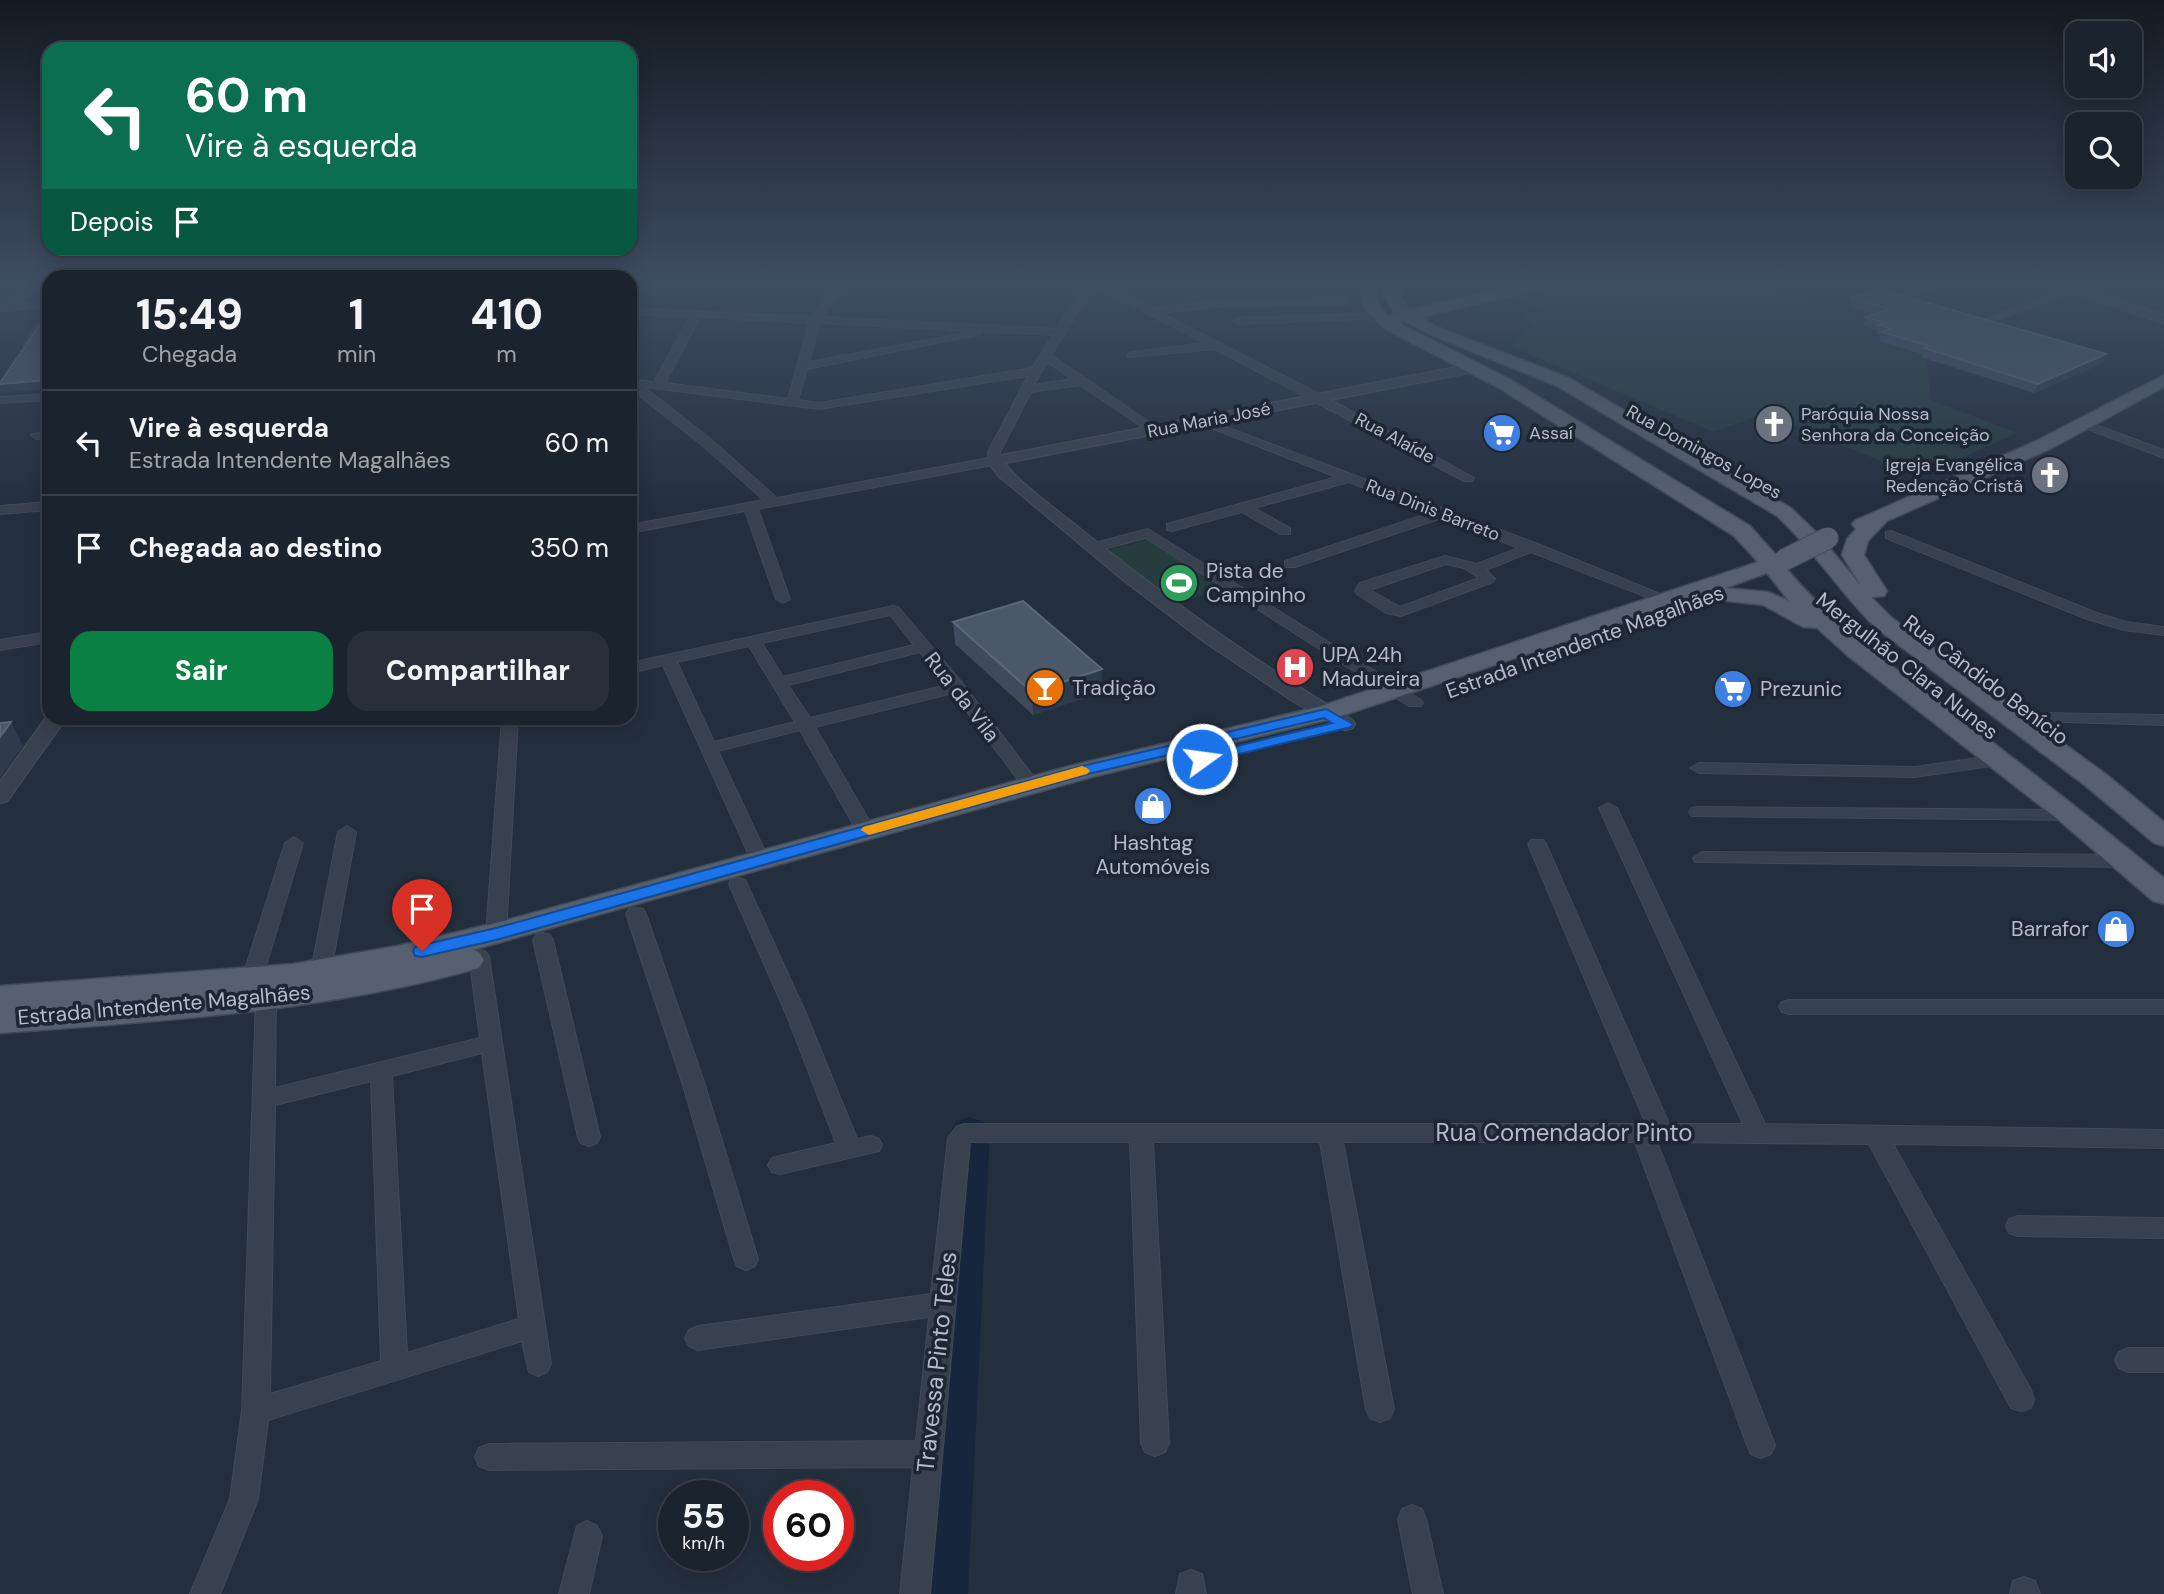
<!DOCTYPE html>
<html lang="pt">
<meta charset="utf-8">
<style>
:root{--surface:#1b232e;--page:#282f3a;--text:#f1f3f6;--muted:#a0a4aa;--line:#39404a;--accent:#0b8043}
body{margin:0;font-family:"DM Sans",sans-serif;background:var(--page);color:var(--text);height:100vh;display:flex;flex-direction:column;font-size:26px;white-space:nowrap}
*{box-sizing:border-box;margin:0}
p{font-size:23px;color:var(--muted)}
.icon{flex:none;width:38px;height:38px;fill:none;stroke:currentColor;stroke-width:2;stroke-linecap:round;stroke-linejoin:round}
.map{position:relative;flex:1;overflow:hidden}
.details{position:absolute;left:42px;top:270px;width:595px;height:455px;display:flex;flex-direction:column;background:var(--surface);border-radius:21px;box-shadow:0 4px 18px #0003,0 0 0 2px var(--line)}
.details>*{flex:none}
.hud{position:absolute;left:42px;top:42px;width:595px;height:214px;border-radius:21px;box-shadow:0 4px 18px #0003,0 0 0 2px var(--line);background:#0b6e4f;color:#fff;overflow:hidden}
.tools{position:absolute;left:2065px;top:21px;display:grid;gap:14px}
.tools a{display:grid;place-items:center;width:77px;height:77px;border-radius:14px;background:var(--surface);box-shadow:0 4px 18px #0003,0 0 0 2px var(--line);font-size:35px}
.speed{position:absolute;left:658px;top:1480px;display:flex;gap:14px;font-size:35px;font-weight:700;text-align:center}
.speed>*{display:grid;place-content:center;width:91px;height:91px;border-radius:50%;background:var(--surface);box-shadow:0 4px 18px #0003,0 0 0 2px var(--line);line-height:1}
.speed small{font-size:18px;font-weight:400}
.speed .limit{border:10px solid #d22;background:#fff;color:#111}
.pin{position:absolute;display:grid;place-items:center;width:60px;height:60px;color:#fff;margin:-72px -30px;border-radius:50% 50% 50% 0;rotate:-45deg;box-shadow:0 0 7px #0007}
.pin .icon{rotate:45deg}
.me{position:absolute;width:77px;margin:-38px;rotate:76deg;stroke-linejoin:round;filter:drop-shadow(0 0 5px #0008)}
.turn{display:flex;align-items:center;gap:24px;height:147px;padding:0 28px;font-size:32px}
.turn .icon{width:91px;height:91px;stroke-width:2.5}
.turn b{display:block;font-size:49px;line-height:60px}
.then{display:flex;align-items:center;height:66px;padding:0 28px;background:#0003;gap:14px;font-size:26px}
.eta{display:flex;justify-content:space-evenly;align-items:center;height:119px;text-align:center}
.eta b{font-size:42px;font-weight:800;line-height:49px}
.button{display:flex;gap:14px;margin-top:auto;padding:14px 28px}
.button a{flex:1;height:80px;border-radius:21px;background:var(--accent);color:#fff;font-size:28px;font-weight:800;line-height:80px;text-align:center}
.button a+a{background:var(--page);color:var(--text)}
ul{padding:0;list-style:none}
li{display:flex;align-items:center;gap:21px;height:105px;padding:0 28px;border-top:2px solid var(--line)}
li div{flex:1}
li b{display:block;font-size:26px}
li em{font-style:normal}
.map>svg:first-child{display:block}
</style>
<div class="map">
<svg width="2164" height="1594" viewBox="0 0 2164 1594">
<rect width="100%" height="100%" fill="#242f3e"/>
<!-- green -->
<g fill="#263c3f">
<path d="M1551,284H1756L1854,315L1879,341L1926,355L1931,400L2017,433L1919,477L1765,413L1714,432L1510,346L1534,325L1521,315L1543,310L1507,293Z"/>
<path d="M1152,539L1227,587L1176,604L1104,551Z"/>
</g>
<g fill="none" stroke-linecap="round" stroke-linejoin="round">
<!-- river -->
<path fill="#17263c" fill-rule="evenodd" d="M970,1117L984,1122L990,1133L968,1594H912L950,1133L956,1122Z"/>
<!-- minor casing -->
<g stroke="#414a57" stroke-width="2">
<g id="minor">
<path d="M38,284H49L19,304L49,301V307L0,311V305Z"/>
<path d="M838,284H848L822,317L1057,329L1085,284H1104L1152,308L1215,301L1348,299V303L1345,304L1215,307L1161,313L1325,397L1474,478L1472,481H1464L1215,349L1128,357L1127,355L1132,352L1205,343L1094,286L1051,355L1159,429V433H1151L1080,385L1031,392L1000,452L998,464L758,509L790,599L783,603L776,599L745,511L630,533V525L764,500L701,444L637,394L630,385V379L654,382L690,317L630,314V308L811,317ZM700,317L809,323L788,399L665,383ZM819,323L1053,335L1032,368L819,403L798,400L807,369L981,334L976,331L809,362ZM1047,362L1072,379L1034,385ZM1028,376L988,452V458L777,498L709,438L644,387L819,409Z"/>
<path d="M1933,284H1947L1911,297L1903,295Z"/>
<path d="M2070,287L2078,289L1995,321L1986,319Z"/>
<path d="M49,310V321L33,345L24,347L23,345L45,311Z"/>
<path d="M1378,313L1382,314V318L1239,324L1234,321L1239,318Z"/>
<path d="M49,394V400L0,403V397Z"/>
<path d="M1202,418L1538,544L1672,599L1670,602H1660L1531,552L1486,570L1495,579L1493,582L1401,616L1386,613L1357,594L1355,591L1360,583L1445,556L1477,564L1519,548L1442,518L1295,567H1285V561L1430,513L1349,482L1254,508L1290,528V534H1280L1242,512L1172,531L1167,530V524L1337,477L1198,423L1196,421ZM1446,564L1464,568L1479,578L1400,607L1370,590Z"/>
<path d="M2080,422H2088L2164,450V458L2080,426Z"/>
<path d="M49,430V438L37,439L31,435Z"/>
<path d="M49,502V510L0,514V506Z"/>
<path d="M1148,529L1421,700L1423,703L1421,706H1409L1146,538L1092,552L1085,548L1087,545Z"/>
<path d="M1891,531L2097,613L2126,622L2164,627V635L2124,630L2087,619L1886,538V532Z"/>
<path d="M893,606L898,607L963,684L1040,785L1037,789H1025L953,693L815,727L875,831L866,837L857,831L800,730L718,751L769,860L760,866L753,864L663,665L630,673V663ZM890,615L914,645L783,677L762,643ZM749,646L795,722L714,742L677,662ZM920,652L947,685L810,718L788,685Z"/>
<path d="M49,632V642L0,650V640Z"/>
<path d="M2038,713L2164,715V725L2032,721L2030,718Z"/>
<path d="M502,718H518L506,934L503,939H489L486,934Z"/>
<path d="M1998,755L2004,756L2006,760L2004,764L1915,777L1699,773L1690,768L1699,763L1915,767Z"/>
<path d="M1608,803L1617,808L1765,1124L2164,1130V1148L1893,1144L2031,1390L2034,1399L2031,1408L2021,1411L2011,1408L1869,1144L1657,1142L1775,1445L1771,1454L1761,1458L1751,1454L1747,1445L1635,1142H1343L1394,1409L1390,1418L1380,1422L1370,1418L1366,1409L1320,1142H1153L1169,1443L1165,1452L1155,1456L1145,1452L1141,1443L1130,1142H970L930,1594H900L913,1467L489,1470L479,1466L475,1457L479,1448L489,1444L916,1441L929,1317L698,1350L689,1346L685,1338L689,1330L698,1326L931,1294L948,1138L956,1127L964,1124H1646L1528,844L1531,840H1543L1546,844L1669,1124H1743L1599,808Z"/>
<path d="M1698,807L2070,810L2079,815L2070,820L1692,816L1689,812L1692,808Z"/>
<path d="M347,826L356,832L331,971L328,976H314L311,971L338,832Z"/>
<path d="M294,837L303,843L262,979L259,984H245L242,979L285,843Z"/>
<path d="M1702,852L2126,855L2135,861L2126,867L1695,862L1693,858Z"/>
<path d="M738,878L745,880L747,884L807,1016L857,1139L871,1136L879,1139L882,1145L879,1151L780,1174L772,1172L768,1165L772,1158L780,1156L836,1143L787,1016L729,884L731,880Z"/>
<path d="M636,908L643,909L646,914L704,1082L758,1259L755,1266L746,1270L737,1266L734,1259L682,1082L626,914L629,909Z"/>
<path d="M543,933L550,935L553,940L600,1137L597,1143L589,1146L581,1143L578,1137L533,940L536,935Z"/>
<path d="M479,950L486,952L489,957L551,1364L547,1372L538,1376L529,1372L522,1341L268,1420L258,1499L220,1594H190L230,1499L242,1411L256,999L259,994L266,992L273,994L276,999L275,1088L480,1038L469,957L472,952ZM482,1053L519,1319L407,1353L392,1076ZM371,1081L381,1361L270,1394L275,1105Z"/>
<path d="M1789,1000H2164V1014H1789L1782,1012L1779,1007L1782,1002Z"/>
<path d="M2018,1216L2164,1218V1238L2018,1236L2009,1233L2006,1226L2009,1219Z"/>
<path d="M2128,1348H2164V1372H2128L2119,1368L2115,1360L2119,1352Z"/>
<path d="M1412,1505L1422,1509L1426,1519L1443,1594H1413L1398,1519L1402,1509Z"/>
<path d="M587,1521L597,1526L602,1536L589,1594H559L577,1526Z"/>
<path d="M1191,1570L1202,1574L1206,1594H1176L1180,1574Z"/>
<path d="M2024,1577L2035,1581L2040,1594H2010L2013,1581Z"/>
</g>
</g>
<!-- tertiary casing -->
<g stroke="#414a57" stroke-width="3">
<g id="tertiary">
<path d="M2050,284H2067L2164,315V323Z"/>
<path d="M1473,364L1479,368L1478,371L1004,463C1026,490 1059,511 1085,533C1170,601 1258,664 1352,720L1355,724L1352,728L1345,730L1293,701L1205,642L1121,578L999,476L987,461L994,457Z"/>
<path d="M49,714V718H66L7,801L0,803V782Z"/>
</g>
</g>
<!-- primary casing -->
<g stroke="#414a57" stroke-width="3">
<path id="primary" d="M1359,284H1374L1378,303L1388,316L1395,313L1384,296L1387,284H1401L1400,296L1409,310L1524,284H1550L1548,287L1421,317L1437,327L1569,378L1791,508L1818,534L1861,586L1842,555L1847,539L1856,529L1852,524L1856,520L2036,441L2164,375V387L2050,449L1887,521L1868,541L1864,555L1887,591L1884,596L1871,597L1892,618L2107,775L2164,822V846L2154,843L2087,787L1876,628C1840,593 1814,550 1777,516L1557,386L1429,334L1404,321L1397,322L1511,380L1750,526L1776,555H1792L1795,560L1785,567C1834,626 1898,670 1958,716C2028,769 2097,823 2164,878V904L2153,901L2060,821L1848,656L1817,628L1803,627L1763,605L1711,599L1708,594L1335,718L1092,777L472,950L479,952L484,960L479,968C324,1012 160,1021 0,1033V986L293,964L397,946L496,923L1074,765L1318,707L1758,562L1734,536L1499,388L1385,329L1365,308ZM1767,573L1789,601L1768,592L1725,588Z"/>
</g>
<!-- minor -->
<use href="#minor" fill="#38414e" fill-rule="evenodd"/>
<!-- tertiary -->
<use href="#tertiary" fill="#38414e" fill-rule="evenodd"/>
<!-- primary -->
<use href="#primary" fill="#56606e" fill-rule="evenodd"/>
<!-- primary-bridge casing -->
<g stroke="#414a57" stroke-width="23" stroke-linecap="butt">
<path id="primary-bridge" d="M1784,560L1828,538"/>
</g>
<!-- primary-bridge -->
<use href="#primary-bridge" stroke="#56606e" stroke-width="21"/>
</g>
<!-- wall -->
<g fill="#3f4b5c">
<path d="M1852,298L2106,354L2103,363L2034,393L1921,357L1922,354L1879,341L1881,335L1876,334L1877,330L1863,326L1866,317L1875,314L1849,306Z"/>
<path d="M953,622L1102,692L1033,715L955,644Z"/>
</g>
<!-- shaded-wall -->
<g fill="#2f3b4b">
<path d="M2106,354L2103,363L2034,393L2038,384Z"/>
<path d="M49,376V389L0,393V384Z"/>
<path d="M1102,669V692L1033,715L1032,692Z"/>
<path d="M11,722L23,746L0,778V737Z"/>
</g>
<!-- building -->
<g fill="#4b5868" stroke="#5c6777" stroke-width="2">
<path d="M1879,289L2106,354L2038,384L1924,348L1929,346L1882,332L1891,329L1879,325L1885,323L1866,317L1890,309L1852,298Z"/>
<path d="M49,324V376L47,380L0,384V382L2,380L40,325Z"/>
<path d="M1023,601L1102,669L1032,692L953,622Z"/>
<path d="M11,722L0,737V723Z"/>
</g>
<!-- sky -->
<linearGradient id="sky" x2="0" y2="1"><stop stop-color="#141a22"/><stop offset="0.56" stop-color="#3f4d63"/><stop offset="1" stop-color="#3f4d63" stop-opacity="0"/></linearGradient>
<rect width="2164" height="507" fill="url(#sky)"/>
<!-- route -->
<path fill="#1a73e8" stroke="#114b97" stroke-width="2" d="M1326,709L1353,724L1351,727L1202,763L1194,759L1196,756L1332,723L1324,718L1088,774L496,940L422,957L415,956L413,951L415,947L422,945L496,928L1078,767Z"/>
<!-- slow -->
<path fill="#f59e0b" d="M1082,766L1087,768L1090,771L1087,774L869,835L861,830L863,827Z"/>
<!-- icons -->
<defs>
<g id="church-disc" transform="scale(2.0125)"><circle r="9.5" fill="#6b7280" stroke="#1d2633"/><path d="M-1.2-6h2.4v3.5h3.3v2.4h-3.3V6h-2.4V-.1h-3.3v-2.4h3.3Z" fill="#fff"/></g>
<g id="supermarket-disc" transform="scale(2.0125)"><circle r="9.5" fill="#3f7fe0" stroke="#1d2633"/><path d="M-6-5.5h2.5l.6 2H6L4.5 2H-2.5L-4.4-4H-6ZM-1.5 3.2a1.3 1.3 0 1 0 .1 0ZM3 3.2a1.3 1.3 0 1 0 .1 0Z" fill="#fff"/></g>
<g id="stadium-disc" transform="scale(2.0125)"><circle r="9.5" fill="#2e9e5b" stroke="#1d2633"/><path d="M0-5a6.5 5 0 1 0 0 10a6.5 5 0 1 0 0-10ZM-3.5-1.8h7v3.6h-7Z" fill="#fff"/></g>
<g id="hospital-disc" transform="scale(2.0125)"><circle r="9.5" fill="#e0444e" stroke="#1d2633"/><path d="M-5-5h3v3.5h4V-5h3V5h-3V1.5h-4V5h-3Z" fill="#fff"/></g>
<g id="bar-disc" transform="scale(2.0125)"><circle r="9.5" fill="#e8710a" stroke="#1d2633"/><path d="M-6-5H6L.8 .8V4.5H3.5V6h-7V4.5H-.8V.8Z" fill="#fff"/></g>
<g id="shop-disc" transform="scale(2.0125)"><circle r="9.5" fill="#3f7fe0" stroke="#1d2633"/><path d="M-5-2.5h2.3a2.7 3.5 0 0 1 5.4 0H5L5.5 6h-11ZM-1.5-2.5h3a1.5 2.3 0 0 0-3 0Z" fill="#fff"/></g>
</defs>
<g fill-rule="evenodd">
<use href="#church-disc" x="1774" y="424"/>
<use href="#supermarket-disc" x="1502" y="433"/>
<use href="#church-disc" x="2050" y="475"/>
<use href="#stadium-disc" x="1179" y="583"/>
<use href="#hospital-disc" x="1295" y="667"/>
<use href="#bar-disc" x="1045" y="688"/>
<use href="#supermarket-disc" x="1733" y="689"/>
<use href="#shop-disc" x="1153" y="806"/>
<use href="#shop-disc" x="2116" y="929"/>
</g>
<g text-anchor="middle" stroke-width="7" stroke-linejoin="round" paint-order="stroke">
<!-- far-poi labels -->
<g font-size="18" fill="#b4bcc9" stroke="#1d2633" text-anchor="start">
<text x="1801" y="420">Paróquia Nossa<tspan x="1801" dy="21">Senhora da Conceição</tspan></text>
<text x="1529" y="439">Assaí</text>
<text x="2023" y="471" text-anchor="end">Igreja Evangélica<tspan x="2023" dy="21">Redenção Cristã</tspan></text>
</g>
<!-- far-street labels -->
<g font-size="18" fill="#b4bcc9" stroke="#1d2633">
<text transform="translate(1209 420) rotate(-11)" y="6">Rua Maria José</text>
<text transform="translate(1395 438) rotate(28)" y="6">Rua Alaíde</text>
<text transform="translate(1704 452) rotate(29)" y="6">Rua Domingos Lopes</text>
<text transform="translate(1433 510) rotate(21)" y="6">Rua Dinis Barreto</text>
</g>
<!-- poi labels -->
<g font-size="21" fill="#b4bcc9" stroke="#1d2633" text-anchor="start">
<text x="1206" y="578">Pista de<tspan x="1206" dy="24">Campinho</tspan></text>
<text x="1322" y="662">UPA 24h<tspan x="1322" dy="24">Madureira</tspan></text>
<text x="1072" y="695">Tradição</text>
<text x="1760" y="696">Prezunic</text>
<text x="1153" y="850" text-anchor="middle">Hashtag<tspan x="1153" dy="24">Automóveis</tspan></text>
<text x="2089" y="936" text-anchor="end">Barrafor</text>
</g>
<!-- street labels -->
<g font-size="21" fill="#b4bcc9" stroke="#1d2633">
<text transform="translate(1585 642) rotate(-20)" y="7">Estrada Intendente Magalhães</text>
<text transform="translate(1907 666) rotate(38)" y="7">Mergulhão Clara Nunes</text>
<text transform="translate(1986 680) rotate(37)" y="7">Rua Cândido Benício</text>
<text transform="translate(962 697) rotate(52)" y="7">Rua da Vila</text>
<text transform="translate(164 1005) rotate(-5)" y="7">Estrada Intendente Magalhães</text>
</g>
<!-- near-street labels -->
<g font-size="24" fill="#b4bcc9" stroke="#1d2633">
<text x="1564" y="1141">Rua Comendador Pinto</text>
<text transform="translate(937 1362) rotate(-84)" y="8">Travessa Pinto Teles</text>
</g>
</g>
</svg>
<div class="tools">
<a><svg class="icon" aria-label="sound" viewBox="0 0 24 24"><path d="M4 9h4l5-4v14l-5-4H4zM17 9q2 3 0 6"/></svg></a>
<a><svg class="icon" aria-label="search" viewBox="0 0 24 24"><circle cx="10" cy="10" r="6"/><path d="M15 15l6 6"/></svg></a>
</div>
<div class="speed"><div>55<small>km/h</small></div><div class="limit">60</div></div>
<div class="pin" style="left:422px;top:951px;background:#d93025"><svg class="icon" aria-label="arrive" viewBox="0 0 24 24"><path d="M6 21V4h12l-3 4 3 4H6"/></svg></div>
<svg class="me" style="left:1202px;top:759px" viewBox="-20 -20 40 40"><circle r="17" fill="#1a73e8" stroke="#fff" stroke-width="3"/><path d="M0-11L8 9 0 5-8 9z" fill="#fff"/></svg>
<div class="hud">
<div class="turn"><svg class="icon" aria-label="left" viewBox="0 0 24 24"><path d="M17 20v-9H6M10 6l-5 5 5 5"/></svg><div><b>60 m</b>Vire à esquerda</div></div>
<div class="then">Depois<svg class="icon" aria-label="arrive" viewBox="0 0 24 24"><path d="M6 21V4h12l-3 4 3 4H6"/></svg></div>
</div>
<section class="details">
<div class="eta">
<div><b>15:49</b><p>Chegada</p></div>
<div><b>1</b><p>min</p></div>
<div><b>410</b><p>m</p></div>
</div>
<ul>
<li><svg class="icon" aria-label="left" viewBox="0 0 24 24"><path d="M17 20v-9H6M10 6l-5 5 5 5"/></svg><div><b>Vire à esquerda</b><p>Estrada Intendente Magalhães</p></div><em>60 m</em></li>
<li><svg class="icon" aria-label="arrive" viewBox="0 0 24 24"><path d="M6 21V4h12l-3 4 3 4H6"/></svg><div><b>Chegada ao destino</b></div><em>350 m</em></li>
</ul>
<div class="button"><a>Sair</a><a>Compartilhar</a></div>
</section>
</div>
